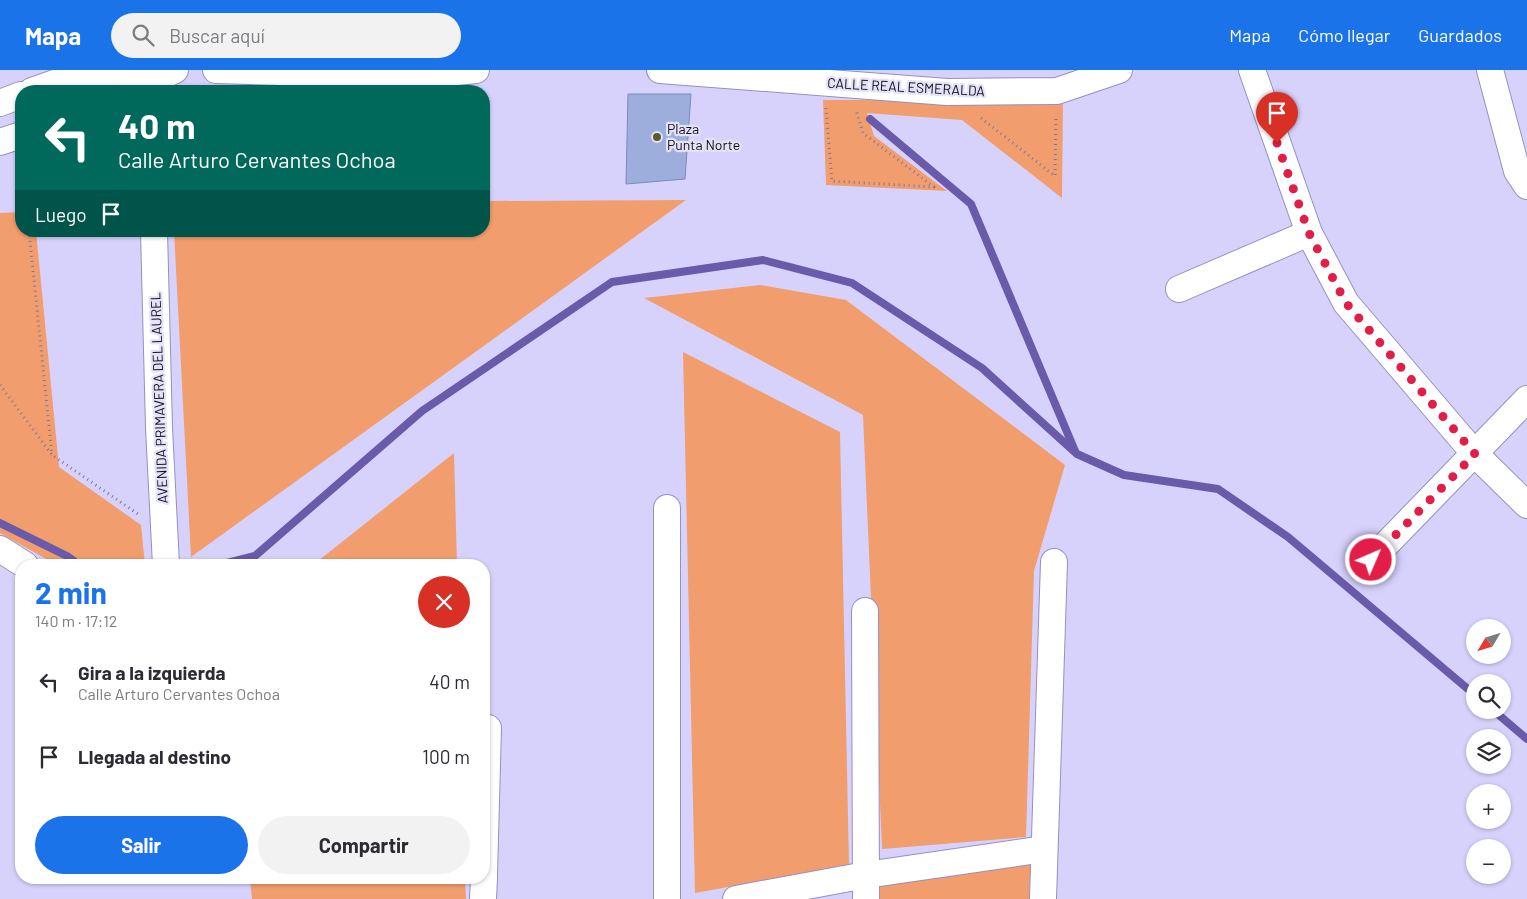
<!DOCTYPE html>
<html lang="es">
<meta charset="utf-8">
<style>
:root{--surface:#fff;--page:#f2f2f3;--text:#2b2b33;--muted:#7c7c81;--accent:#1a73e8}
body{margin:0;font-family:Barlow,sans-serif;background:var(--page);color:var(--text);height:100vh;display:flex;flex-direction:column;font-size:19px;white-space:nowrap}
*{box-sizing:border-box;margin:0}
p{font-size:16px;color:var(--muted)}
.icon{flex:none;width:28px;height:28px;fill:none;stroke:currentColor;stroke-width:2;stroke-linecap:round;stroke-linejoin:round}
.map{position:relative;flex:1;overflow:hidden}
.drawer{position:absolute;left:15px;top:489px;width:475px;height:325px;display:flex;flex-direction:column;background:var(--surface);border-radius:20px;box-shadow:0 1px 4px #0004}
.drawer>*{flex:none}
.top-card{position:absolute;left:15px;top:15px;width:475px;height:152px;border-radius:20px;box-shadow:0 1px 4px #0004;background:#00695c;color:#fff;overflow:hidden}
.needle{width:32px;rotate:232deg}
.buttons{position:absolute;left:1466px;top:549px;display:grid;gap:10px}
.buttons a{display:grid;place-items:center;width:45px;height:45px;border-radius:50%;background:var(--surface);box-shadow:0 1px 4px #0004;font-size:25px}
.pin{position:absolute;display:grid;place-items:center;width:42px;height:42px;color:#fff;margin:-51px -21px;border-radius:50% 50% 50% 0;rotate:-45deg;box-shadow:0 0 5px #0007}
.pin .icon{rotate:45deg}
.me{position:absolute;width:55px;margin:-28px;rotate:45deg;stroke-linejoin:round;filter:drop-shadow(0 0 4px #0008)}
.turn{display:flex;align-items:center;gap:18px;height:105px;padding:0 20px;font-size:22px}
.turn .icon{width:65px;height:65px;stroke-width:2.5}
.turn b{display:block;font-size:35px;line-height:42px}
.then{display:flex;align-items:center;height:48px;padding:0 20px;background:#0003;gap:10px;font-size:19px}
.round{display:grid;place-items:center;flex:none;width:52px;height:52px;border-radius:26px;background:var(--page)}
.headline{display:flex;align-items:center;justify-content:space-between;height:85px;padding:0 20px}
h1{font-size:30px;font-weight:700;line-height:38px;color:var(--accent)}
.cta{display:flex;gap:10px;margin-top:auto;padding:10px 20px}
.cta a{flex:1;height:58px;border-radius:30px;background:var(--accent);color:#fff;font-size:20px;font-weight:700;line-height:58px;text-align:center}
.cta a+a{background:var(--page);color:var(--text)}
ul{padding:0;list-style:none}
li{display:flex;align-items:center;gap:15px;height:75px;padding:0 20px}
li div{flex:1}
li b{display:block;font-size:19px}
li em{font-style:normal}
header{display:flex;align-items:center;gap:30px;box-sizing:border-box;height:70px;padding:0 25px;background:var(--accent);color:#fff}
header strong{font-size:24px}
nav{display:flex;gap:28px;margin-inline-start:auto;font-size:18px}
.search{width:350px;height:45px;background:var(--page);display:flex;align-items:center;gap:12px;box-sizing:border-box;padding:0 18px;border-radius:28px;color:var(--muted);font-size:19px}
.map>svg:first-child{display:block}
</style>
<header>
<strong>Mapa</strong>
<div class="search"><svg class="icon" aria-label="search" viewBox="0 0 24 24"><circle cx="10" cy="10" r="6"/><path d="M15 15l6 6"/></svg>Buscar aquí</div>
<nav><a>Mapa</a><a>Cómo llegar</a><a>Guardados</a></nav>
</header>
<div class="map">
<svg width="1527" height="829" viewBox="0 0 1527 829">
<rect width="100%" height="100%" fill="#d7d2fc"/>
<!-- green -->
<g fill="#f29d6d">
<path d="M823,30H1063L1062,128L962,50L867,43L874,66L947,121L826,115Z"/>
<path d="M686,130L191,487L174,161H484V131Z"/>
<path d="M21,142V161H36L59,397L141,455L145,495H57L0,463V143Z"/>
<path d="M760,215L846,230L1065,395L1034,501L1026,767L882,779L863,345L644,228Z"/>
<path d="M683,282L840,362L849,795L695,823Z"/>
<path d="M454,383L457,495H313Z"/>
<path d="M1031,790L1029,829H880V816Z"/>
<path d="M250,808H465L466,829H252Z"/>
</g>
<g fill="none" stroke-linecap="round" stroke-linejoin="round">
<!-- stream -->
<g stroke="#695aaa" stroke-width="8">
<path d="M870,49L971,134L1075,381"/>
<path d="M0,453L67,486L79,495"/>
<path d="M219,495L255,486L422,341L612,212L763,190L852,213L982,298L1077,384L1124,405L1218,419L1288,467L1475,625"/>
<path d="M1493,640L1527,669"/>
</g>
</g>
<!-- building -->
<path fill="#9daedd" stroke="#7b8bb8" d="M628,24H691L685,109L626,114Z"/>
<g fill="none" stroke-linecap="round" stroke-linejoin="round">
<!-- minor casing -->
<g stroke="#9690c1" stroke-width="28">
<g id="minor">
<path d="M216,0L417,6L476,0"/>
<path d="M660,0L947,22L1057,21L1119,0"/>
<path d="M1252,0L1309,163L1346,233L1475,384L1527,435"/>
<path d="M1490,0L1517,101L1527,116"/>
<path d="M32,21L80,4L154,0"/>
<path d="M131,21L175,0"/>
<path d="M0,33L21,25"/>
<path d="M0,72L21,65"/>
<path d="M154,161L159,358L166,495"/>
<path d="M1179,219L1309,163"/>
<path d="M0,479L25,495"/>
<path d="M1371,490L1527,329"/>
<path d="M865,541L866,829"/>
<path d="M484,804L488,658"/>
<path d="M483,829L484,808"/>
<path d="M667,829V438"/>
<path d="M736,829L866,805L1044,779"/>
<path d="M1043,829L1054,492"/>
</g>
</g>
<!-- path -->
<g stroke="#7d7998" stroke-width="3" stroke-dasharray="1 4" stroke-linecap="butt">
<path d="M826,38L832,111L934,117L863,63L856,40"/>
<path d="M981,48L1055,106L1056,46"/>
<path d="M29,161L52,385"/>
<path d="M0,315L52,385L138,444"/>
</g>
<!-- minor -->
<use href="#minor" stroke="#fff" stroke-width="26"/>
</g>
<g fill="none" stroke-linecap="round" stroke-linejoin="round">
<!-- route -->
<path stroke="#e11d48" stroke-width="9" stroke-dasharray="0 16.2" d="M1277,73L1309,163L1346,233L1475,384L1371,490"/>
</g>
<!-- markers -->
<circle fill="#5c5d2a" stroke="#e4e2f7" stroke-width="2" cx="657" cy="67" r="5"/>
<g text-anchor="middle" stroke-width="4.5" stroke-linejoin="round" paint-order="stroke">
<!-- street labels -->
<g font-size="14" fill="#120f20" stroke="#e4e2f7">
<text transform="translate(906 17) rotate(3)" y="5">CALLE REAL ESMERALDA</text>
<text transform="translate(159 328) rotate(-92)" y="5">AVENIDA PRIMAVERA DEL LAUREL</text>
</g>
<!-- poi labels -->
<g font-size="14" fill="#120f20" stroke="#e4e2f7" text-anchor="start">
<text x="667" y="64">Plaza<tspan x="667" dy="16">Punta Norte</tspan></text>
</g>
</g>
</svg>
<div class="buttons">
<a><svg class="needle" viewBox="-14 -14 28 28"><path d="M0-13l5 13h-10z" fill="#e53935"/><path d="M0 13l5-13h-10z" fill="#7c7c81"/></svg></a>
<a><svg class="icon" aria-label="search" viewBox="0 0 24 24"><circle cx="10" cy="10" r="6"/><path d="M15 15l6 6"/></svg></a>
<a><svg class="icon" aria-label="layers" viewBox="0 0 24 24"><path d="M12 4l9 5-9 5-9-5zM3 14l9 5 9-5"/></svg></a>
<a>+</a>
<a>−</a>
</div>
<div class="pin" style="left:1277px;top:73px;background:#d93025"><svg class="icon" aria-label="arrive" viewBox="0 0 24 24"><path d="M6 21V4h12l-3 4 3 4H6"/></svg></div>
<svg class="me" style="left:1371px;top:490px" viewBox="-20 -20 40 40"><circle r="17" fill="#e11d48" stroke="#fff" stroke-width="3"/><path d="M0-11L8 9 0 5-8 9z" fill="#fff"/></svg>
<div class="top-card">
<div class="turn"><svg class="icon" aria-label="left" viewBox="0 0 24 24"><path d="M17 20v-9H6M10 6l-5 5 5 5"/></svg><div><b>40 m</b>Calle Arturo Cervantes Ochoa</div></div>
<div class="then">Luego<svg class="icon" aria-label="arrive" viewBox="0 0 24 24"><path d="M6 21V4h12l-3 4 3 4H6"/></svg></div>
</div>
<section class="drawer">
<div class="headline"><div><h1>2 min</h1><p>140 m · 17:12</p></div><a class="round" style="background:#d93025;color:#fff"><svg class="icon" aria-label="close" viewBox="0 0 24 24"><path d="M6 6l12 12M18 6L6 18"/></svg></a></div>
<ul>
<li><svg class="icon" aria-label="left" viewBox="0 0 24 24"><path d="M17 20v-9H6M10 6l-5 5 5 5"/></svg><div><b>Gira a la izquierda</b><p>Calle Arturo Cervantes Ochoa</p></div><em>40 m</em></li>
<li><svg class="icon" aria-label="arrive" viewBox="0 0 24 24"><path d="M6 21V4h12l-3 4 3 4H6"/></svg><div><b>Llegada al destino</b></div><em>100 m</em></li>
</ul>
<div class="cta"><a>Salir</a><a>Compartir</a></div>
</section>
</div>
